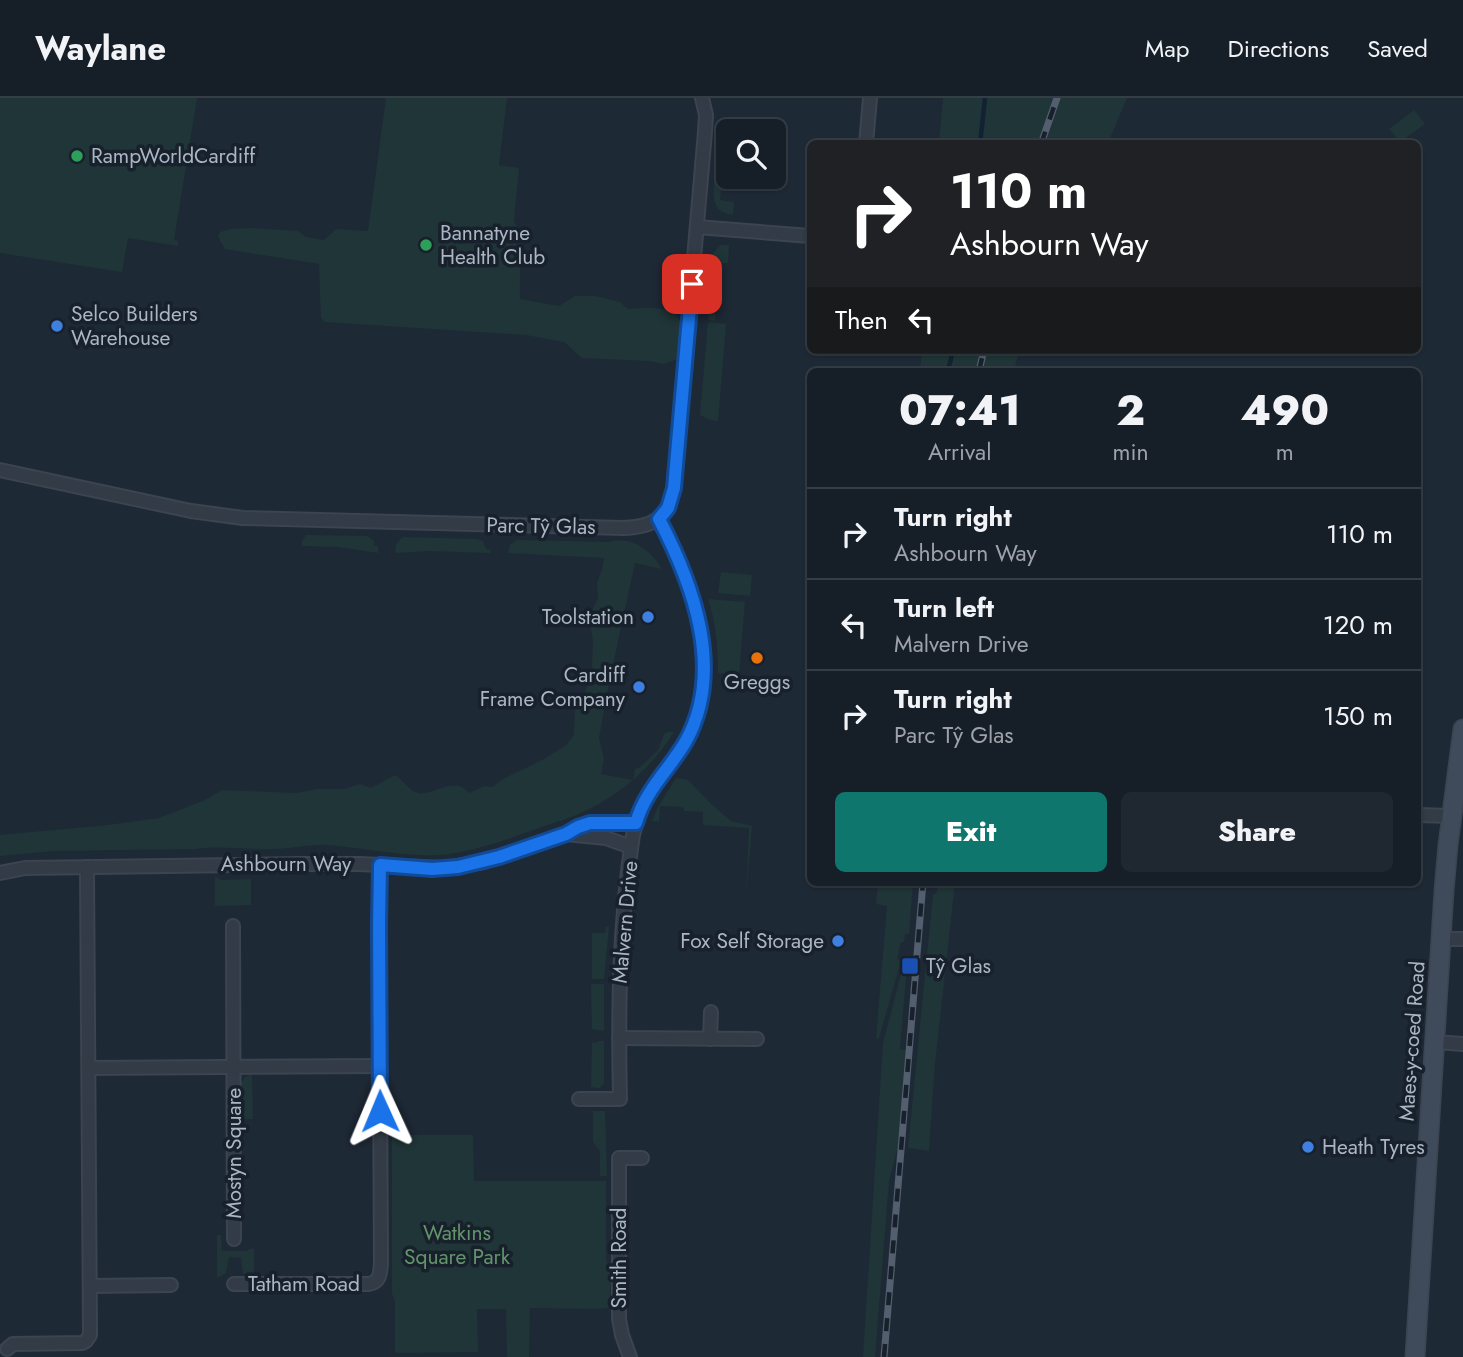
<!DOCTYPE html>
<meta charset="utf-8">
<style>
:root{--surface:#161f28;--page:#1f2730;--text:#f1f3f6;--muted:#9ea2a8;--line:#353d45;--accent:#0f766e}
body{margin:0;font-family:Jost,sans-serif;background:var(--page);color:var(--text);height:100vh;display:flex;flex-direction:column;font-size:26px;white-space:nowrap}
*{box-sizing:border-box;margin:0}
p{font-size:23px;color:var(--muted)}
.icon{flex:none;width:38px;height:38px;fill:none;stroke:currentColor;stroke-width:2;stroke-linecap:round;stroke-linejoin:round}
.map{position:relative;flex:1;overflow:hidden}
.details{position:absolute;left:807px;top:270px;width:614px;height:518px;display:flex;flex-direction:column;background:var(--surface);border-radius:10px;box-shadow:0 2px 5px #0004,0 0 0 2px var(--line)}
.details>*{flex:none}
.hud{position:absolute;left:807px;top:42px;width:614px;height:214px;border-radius:10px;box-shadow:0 2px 5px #0004,0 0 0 2px var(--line);background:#202124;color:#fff;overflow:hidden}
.fabs{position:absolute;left:716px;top:21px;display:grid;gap:14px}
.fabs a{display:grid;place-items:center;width:70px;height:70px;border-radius:10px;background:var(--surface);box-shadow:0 2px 5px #0004,0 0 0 2px var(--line);font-size:35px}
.pin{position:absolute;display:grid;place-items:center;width:60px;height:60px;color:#fff;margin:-30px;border-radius:14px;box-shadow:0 4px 10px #0006}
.me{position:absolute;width:77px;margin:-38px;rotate:359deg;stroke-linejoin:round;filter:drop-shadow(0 0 5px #0008)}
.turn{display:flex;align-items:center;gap:24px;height:147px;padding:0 28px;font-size:32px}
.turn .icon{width:91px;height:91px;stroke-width:2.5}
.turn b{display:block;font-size:49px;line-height:60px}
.then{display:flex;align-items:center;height:66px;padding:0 28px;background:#0003;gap:14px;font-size:26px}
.eta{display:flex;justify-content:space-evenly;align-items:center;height:119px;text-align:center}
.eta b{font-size:42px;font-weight:800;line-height:49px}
.button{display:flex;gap:14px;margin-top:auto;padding:14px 28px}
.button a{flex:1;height:80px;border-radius:10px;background:var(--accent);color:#fff;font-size:28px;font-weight:800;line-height:80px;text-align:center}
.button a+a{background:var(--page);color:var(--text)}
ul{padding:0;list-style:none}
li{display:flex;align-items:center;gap:21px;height:91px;padding:0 28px;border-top:2px solid var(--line)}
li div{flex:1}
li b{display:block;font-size:26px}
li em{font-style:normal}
header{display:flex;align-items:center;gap:42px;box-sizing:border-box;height:98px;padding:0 35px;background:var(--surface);border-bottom:2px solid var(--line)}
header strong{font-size:33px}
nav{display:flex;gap:38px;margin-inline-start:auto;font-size:24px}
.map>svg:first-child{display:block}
</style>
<header>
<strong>Waylane</strong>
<nav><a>Map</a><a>Directions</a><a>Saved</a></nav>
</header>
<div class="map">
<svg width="1463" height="1259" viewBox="0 0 1463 1259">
<rect width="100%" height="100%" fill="#1e2936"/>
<!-- green -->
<g fill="#203537">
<path d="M0,0H197L174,142L178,143V148L128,140L122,174L0,155Z"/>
<path d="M386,0H507L499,67L519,70L514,123C524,139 519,180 520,201L559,208L575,198H595L620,204L628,211C650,210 683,205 683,237C683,244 681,253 680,260L664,266L649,263L582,260L564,244L526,237L325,224L321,220L319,166L225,151L218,139L220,134L232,131L249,130L298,133L306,139L324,142L336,131L368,133Z"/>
<path d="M943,0H1127L1108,45H939Z"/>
<path d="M1414,12L1425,26L1400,44L1389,31Z"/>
<path d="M728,48V59H724L720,102L734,104L733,117C725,116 718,113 715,105C712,98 715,61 719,55C722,50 723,50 728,48Z"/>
<path d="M721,147H729L728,165H720L715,223L708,222L713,155Z"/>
<path d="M708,224L726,226L718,323L710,322L700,317Z"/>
<path d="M922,252H1019L1014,273H920Z"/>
<path d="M306,437L367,438L374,443V448H378V455L339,449L302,448V443Z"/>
<path d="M403,439L477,441L483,443L486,451L491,452L490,455L429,453L395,455L396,446Z"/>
<path d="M517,442L609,444C633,438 650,452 662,471L635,465L610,580L599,640L604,661L601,676L633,682L635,671L639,670L658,652L664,636L668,634H674C648,676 609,706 563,722C526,734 478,754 440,757C403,759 365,750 328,747C310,746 292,751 275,751C248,752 221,747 195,751L53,753L0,758V737L108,727L159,720L205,702L222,692L296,695L318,691H344L360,686L371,690L395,677C403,682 408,692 418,695C432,697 445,685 459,688C463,689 466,692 469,695L484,688L493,689L501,682L542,662L565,648L574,637L575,608L586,592L592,567L593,543L589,519L598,500L597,485L602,471L604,460L508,455L510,447Z"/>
<path d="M721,474L752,477L750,498L718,495Z"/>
<path d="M708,501L745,504L739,577L718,575C718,549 716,525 708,501Z"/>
<path d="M676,680L685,681L689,683L712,707L731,723L752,728L746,798L749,730L703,727V714L684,713L683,709L660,708L659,723H652L658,709Z"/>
<path d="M215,779L222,782L251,781V807L215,808Z"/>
<path d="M878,784H913L909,836H905L904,844H901L897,861L901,863L879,940H876L887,808L876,806Z"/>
<path d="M939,784H955L935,966L929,1053L908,1050L933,796H936Z"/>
<path d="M606,829H609L604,881H592V835H605Z"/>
<path d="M906,857H908L900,951L906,952L899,1044L889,1083L875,1259H863L883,945Z"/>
<path d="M591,886H604V933L592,931Z"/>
<path d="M597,943H604V985L600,990L591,989L592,944L597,945Z"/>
<path d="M252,976L253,1021H241L240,986L245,979Z"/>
<path d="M593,1013H605L607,1078H600V1053L593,1044Z"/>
<path d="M392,1037H473L474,1083H606V1161L607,1165L612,1168L609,1210L597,1211L530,1210L529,1259H507L506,1211H477L478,1254L395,1255V1203L392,1196Z"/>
<path d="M217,1137H221L222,1153H247L249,1151H254V1180H250L243,1175L241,1160L229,1159L226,1175L217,1180Z"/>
</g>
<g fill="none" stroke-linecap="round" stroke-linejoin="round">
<!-- stream -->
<g stroke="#122133" stroke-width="4.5">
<path d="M980,46L985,0"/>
<path d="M948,273L953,252"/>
</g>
<!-- street casing -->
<g stroke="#3b4450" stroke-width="16">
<g id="street">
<path d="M866,46L870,0"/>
<path d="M697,129L810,138"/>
<path d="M0,372L191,413L243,420L623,430C654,429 667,420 674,390L705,34L706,17L702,0"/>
<path d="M1418,717L1451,718"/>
<path d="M566,736L606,740L631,749"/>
<path d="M0,775L25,770L301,766H359L445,770L484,764L566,736L578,729L590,725H636"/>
<path d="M233,828L234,1141"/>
<path d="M1442,841H1463"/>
<path d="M619,940L757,941"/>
<path d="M710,941L711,914"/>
<path d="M1435,944L1463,946"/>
<path d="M89,970L380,968"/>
<path d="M579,1001H620C618,913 619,825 633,737C637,722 642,706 650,693C661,674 677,659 687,640C724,570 693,486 659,421"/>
<path d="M234,1186H369C380,1184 380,1176 381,1166L379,792L380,767"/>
<path d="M90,1188L171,1187"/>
<path d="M7,1251L13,1246L82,1245L86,1243L90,1237L87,769"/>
<path d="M630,1259L622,1237L619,1221V1060H642"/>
</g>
</g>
<!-- secondary casing -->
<g stroke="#3b4450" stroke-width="21">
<path id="secondary" d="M1415,1259L1444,793L1448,747L1463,631"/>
</g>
<!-- street -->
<use href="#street" stroke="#323b46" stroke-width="12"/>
<!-- secondary -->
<use href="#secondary" stroke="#3f4b5a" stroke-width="18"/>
<!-- rail casing -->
<g stroke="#535f6e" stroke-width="7">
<g id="rail">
<path d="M1041,46L1057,0"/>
<path d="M979,273L984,252"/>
<path d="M884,1259L923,784"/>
</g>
</g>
<!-- rail -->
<use href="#rail" stroke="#17202b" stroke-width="4.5" stroke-dasharray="13" stroke-linecap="butt"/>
</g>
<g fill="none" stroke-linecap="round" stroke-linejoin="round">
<!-- route casing -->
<g stroke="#114b97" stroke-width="18">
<path id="route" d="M380,1013L379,827L380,767L432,771L458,769L499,759L566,736L578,729L590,725H636C645,692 670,671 686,643C725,572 693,486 659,421L668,410L674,390L692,186"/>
</g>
<!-- route -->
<use href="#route" stroke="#1a73e8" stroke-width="12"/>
</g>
<!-- markers -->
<g fill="#2e9e5b" stroke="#17202b" stroke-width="2.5">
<circle cx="77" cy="58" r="7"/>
<circle cx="426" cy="147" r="7"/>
</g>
<g fill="#3f7fe0" stroke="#17202b" stroke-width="2.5">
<circle cx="57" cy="228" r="7"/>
<circle cx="648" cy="519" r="7"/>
<circle cx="639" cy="589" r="7"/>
<circle cx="838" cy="843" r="7"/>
<circle cx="1308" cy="1049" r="7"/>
</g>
<circle fill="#e8710a" stroke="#17202b" stroke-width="2.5" cx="757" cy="560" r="7"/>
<rect fill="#1a4fb4" stroke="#17202b" stroke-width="2.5" x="901" y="859" width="18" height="18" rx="3.5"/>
<g text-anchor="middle" stroke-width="7" stroke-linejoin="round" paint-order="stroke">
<!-- poi labels -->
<g font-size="21" fill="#abb6c4" stroke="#17202b" text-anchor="start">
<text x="91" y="65">RampWorldCardiff</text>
<text x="440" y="142">Bannatyne<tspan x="440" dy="24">Health Club</tspan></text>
<text x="71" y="223">Selco Builders<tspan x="71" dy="24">Warehouse</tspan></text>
<text x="634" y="526" text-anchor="end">Toolstation</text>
<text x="625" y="584" text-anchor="end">Cardiff<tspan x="625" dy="24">Frame Company</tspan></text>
<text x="757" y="591" text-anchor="middle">Greggs</text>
<text x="824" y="850" text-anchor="end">Fox Self Storage</text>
<text x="926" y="875">Tŷ Glas</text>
<text x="1322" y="1056">Heath Tyres</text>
</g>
<!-- street labels -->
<g font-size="21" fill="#abb6c4" stroke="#17202b">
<text transform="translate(541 428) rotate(1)" y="7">Parc Tŷ Glas</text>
<text x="286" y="773">Ashbourn Way</text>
<text transform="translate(625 824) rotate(-85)" y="7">Malvern Drive</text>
<text transform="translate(1412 943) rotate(-86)" y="7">Maes-y-coed Road</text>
<text transform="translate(234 1055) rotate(-90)" y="7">Mostyn Square</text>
<text transform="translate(619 1160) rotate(-90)" y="7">Smith Road</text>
<text x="304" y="1193">Tatham Road</text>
</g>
<!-- park labels -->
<g font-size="21" fill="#63946c" stroke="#17202b">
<text x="457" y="1142">Watkins<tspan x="457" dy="24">Square Park</tspan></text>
</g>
</g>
</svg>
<div class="fabs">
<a><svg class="icon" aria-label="search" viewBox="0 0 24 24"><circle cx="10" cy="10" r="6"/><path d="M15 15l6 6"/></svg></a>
</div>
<div class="pin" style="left:692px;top:186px;background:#d93025"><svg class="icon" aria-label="arrive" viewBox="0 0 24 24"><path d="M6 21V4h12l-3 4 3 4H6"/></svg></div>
<svg class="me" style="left:380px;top:1013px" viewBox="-20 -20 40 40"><path d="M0-17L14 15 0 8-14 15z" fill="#1a73e8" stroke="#fff" stroke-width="4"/></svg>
<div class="hud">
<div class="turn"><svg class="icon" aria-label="right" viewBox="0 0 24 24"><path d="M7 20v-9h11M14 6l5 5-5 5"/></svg><div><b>110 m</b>Ashbourn Way</div></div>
<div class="then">Then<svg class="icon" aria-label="left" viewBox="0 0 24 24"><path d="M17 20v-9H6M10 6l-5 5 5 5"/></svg></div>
</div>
<section class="details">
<div class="eta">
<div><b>07:41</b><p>Arrival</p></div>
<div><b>2</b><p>min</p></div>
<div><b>490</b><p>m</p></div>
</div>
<ul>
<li><svg class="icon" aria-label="right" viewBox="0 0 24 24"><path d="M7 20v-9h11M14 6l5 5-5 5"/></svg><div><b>Turn right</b><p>Ashbourn Way</p></div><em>110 m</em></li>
<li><svg class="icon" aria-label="left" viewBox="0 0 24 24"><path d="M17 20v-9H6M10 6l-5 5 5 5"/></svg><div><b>Turn left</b><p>Malvern Drive</p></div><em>120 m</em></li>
<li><svg class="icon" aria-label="right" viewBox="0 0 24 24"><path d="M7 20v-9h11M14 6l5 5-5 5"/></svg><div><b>Turn right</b><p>Parc Tŷ Glas</p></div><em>150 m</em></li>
</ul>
<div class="button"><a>Exit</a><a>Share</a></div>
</section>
</div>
